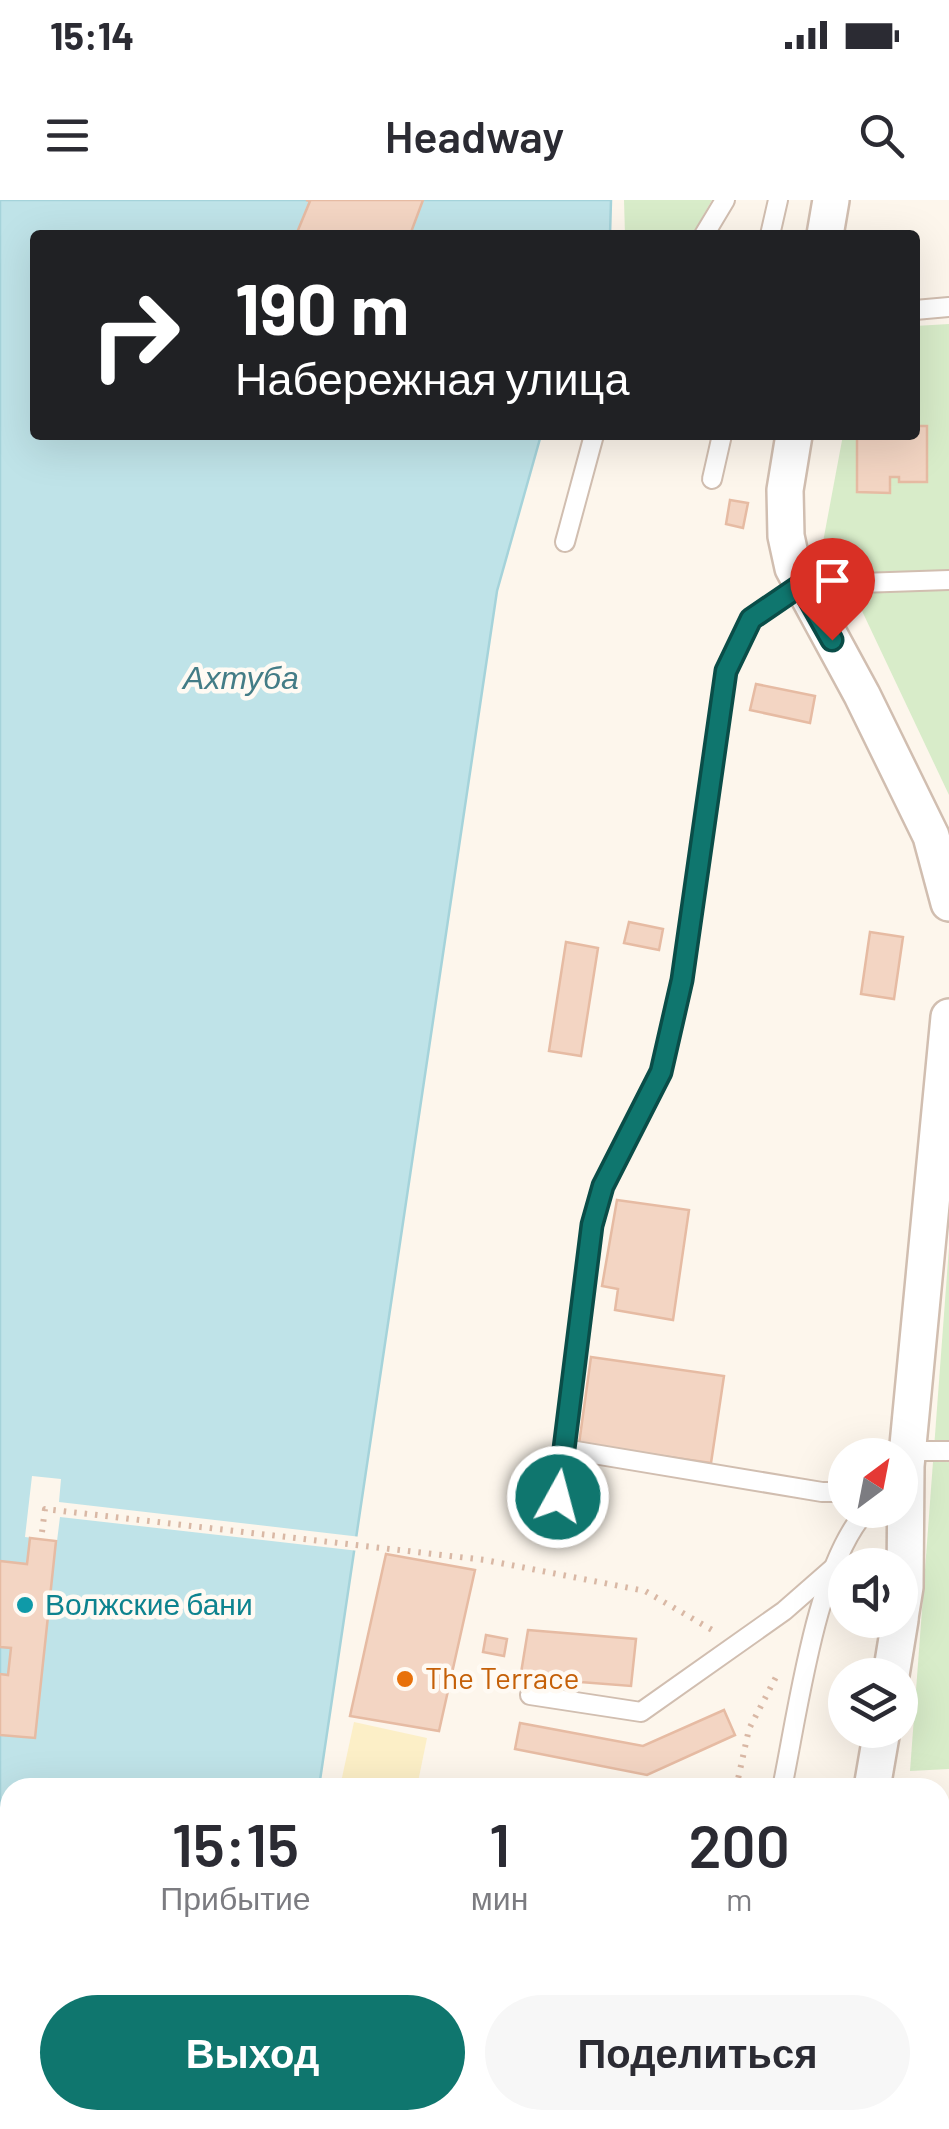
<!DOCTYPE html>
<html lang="ru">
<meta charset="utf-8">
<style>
:root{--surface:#fff;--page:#f7f7f7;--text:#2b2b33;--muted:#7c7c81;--accent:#0f766e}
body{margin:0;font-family:Barlow,sans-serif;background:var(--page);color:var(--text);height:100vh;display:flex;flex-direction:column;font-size:38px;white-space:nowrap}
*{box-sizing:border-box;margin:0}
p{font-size:32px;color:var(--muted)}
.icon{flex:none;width:55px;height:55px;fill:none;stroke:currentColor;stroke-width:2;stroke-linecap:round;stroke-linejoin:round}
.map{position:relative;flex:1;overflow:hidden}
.drawer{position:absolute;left:0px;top:1578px;width:950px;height:352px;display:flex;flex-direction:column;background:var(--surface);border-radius:30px 30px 0 0;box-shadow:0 10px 40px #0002}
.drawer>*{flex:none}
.banner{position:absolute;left:30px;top:30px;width:890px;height:210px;border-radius:10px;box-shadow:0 10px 40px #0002;background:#202124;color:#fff;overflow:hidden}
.needle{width:65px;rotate:32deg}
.fabs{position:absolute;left:828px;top:1238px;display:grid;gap:20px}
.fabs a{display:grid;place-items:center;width:90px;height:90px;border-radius:50%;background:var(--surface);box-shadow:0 10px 40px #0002;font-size:50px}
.pin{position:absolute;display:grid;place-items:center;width:85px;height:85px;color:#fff;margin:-102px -42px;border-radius:50% 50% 50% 0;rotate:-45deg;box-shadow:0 0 10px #0007}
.pin .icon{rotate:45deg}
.me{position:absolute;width:110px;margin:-55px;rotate:7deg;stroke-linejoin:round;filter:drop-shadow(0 0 8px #0008)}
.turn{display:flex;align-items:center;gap:35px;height:210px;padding:0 40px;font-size:45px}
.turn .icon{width:130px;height:130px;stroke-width:2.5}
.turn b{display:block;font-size:70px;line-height:85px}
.eta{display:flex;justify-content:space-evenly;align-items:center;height:170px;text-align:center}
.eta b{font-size:60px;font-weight:600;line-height:70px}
.cta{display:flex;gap:20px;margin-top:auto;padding:20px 40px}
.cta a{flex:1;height:115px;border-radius:60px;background:var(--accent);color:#fff;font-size:40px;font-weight:600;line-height:115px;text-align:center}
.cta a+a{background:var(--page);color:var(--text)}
.status{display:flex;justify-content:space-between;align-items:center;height:70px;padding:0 50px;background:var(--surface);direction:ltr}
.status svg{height:28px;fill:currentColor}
header{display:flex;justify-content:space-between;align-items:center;height:130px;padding:0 40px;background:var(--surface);font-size:45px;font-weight:600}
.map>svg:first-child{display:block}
</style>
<div class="status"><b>15:14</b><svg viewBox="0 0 49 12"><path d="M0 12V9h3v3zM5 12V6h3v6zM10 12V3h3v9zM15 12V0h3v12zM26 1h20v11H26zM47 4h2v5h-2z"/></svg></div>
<header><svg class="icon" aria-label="menu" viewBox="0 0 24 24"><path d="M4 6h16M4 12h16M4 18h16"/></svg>Headway<svg class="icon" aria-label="search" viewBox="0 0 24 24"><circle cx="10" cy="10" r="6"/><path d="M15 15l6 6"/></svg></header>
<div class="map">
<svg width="949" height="1929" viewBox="0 0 949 1929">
<rect width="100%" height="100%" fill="#fdf6ec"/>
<!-- green -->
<g fill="#d8ecc9">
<path d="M624,0H712L692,35H625Z"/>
<path d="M949,124V595L854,394L823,342L843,235H915V126Z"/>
<path d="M949,1047V1569L910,1571Z"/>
</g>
<!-- sand -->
<path fill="#fcefc7" d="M354,1522L427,1538L417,1587H340Z"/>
<!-- water -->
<path fill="#bfe3e8" stroke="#a5d3da" stroke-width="2.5" d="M0,0H611L610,35H35V235H541L497,391L319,1587L10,1588V1920H269L268,1929H0Z"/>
<!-- pier -->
<path fill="#fdf6ec" d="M32,1276L61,1279L59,1302L361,1337L359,1351L60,1317L57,1341L25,1337Z"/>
<!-- building -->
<g fill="#f3d5c3" stroke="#e6bba3" stroke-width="2.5">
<path d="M306,0H423L410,35H296L310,1Z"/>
<path d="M915,226H927V282H899V277H890V293L857,292V235H915Z"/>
<path d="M730,300L748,303L743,328L726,324Z"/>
<path d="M756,484L815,496L810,523L750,510Z"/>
<path d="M629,722L663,729L659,750L624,743Z"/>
<path d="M870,732L903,737L894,799L861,794Z"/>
<path d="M566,742L598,748L581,856L549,851Z"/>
<path d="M617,1000L689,1010L673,1120L615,1110L618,1089L602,1086Z"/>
<path d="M591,1157L724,1176L711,1263L579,1244Z"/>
<path d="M30,1338L56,1341L35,1538L0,1535V1474L8,1475L11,1448L0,1447V1361L27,1364Z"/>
<path d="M386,1354L475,1370L439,1531L350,1516Z"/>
<path d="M528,1430L636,1439L631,1486L567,1481L521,1473Z"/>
<path d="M486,1435L507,1439L504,1456L483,1452Z"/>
<path d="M724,1510L735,1535L647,1575L515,1549L520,1523L643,1546Z"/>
<path d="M439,1920H549V1929H437Z"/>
<path d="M644,1920H720L717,1929L637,1928Z"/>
</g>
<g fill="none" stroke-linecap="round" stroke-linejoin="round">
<!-- lane casing -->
<g stroke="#d1beb0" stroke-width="22">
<g id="lane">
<path d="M704,35L725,0"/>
<path d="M770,35L778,0"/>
<path d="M915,110L949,107"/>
<path d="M712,279L722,235"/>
<path d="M565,342L594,235"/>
<path d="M564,1249L822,1292H845"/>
<path d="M909,1251H949"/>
<path d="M558,1297L592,1025L603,986L661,872L683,780L726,471L751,419L801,385L949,380"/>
<path d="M530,1495L641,1512L784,1411L832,1369"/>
<path d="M782,1588C798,1512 816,1365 867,1310"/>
<path d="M940,1865L949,1866"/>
<path d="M606,1929L609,1920"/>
</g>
</g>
<!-- street casing -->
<g stroke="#d1beb0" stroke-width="40">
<g id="street">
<path d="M825,35L831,0"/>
<path d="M794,235L785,290L786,336L793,368L862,495L931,636L949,703"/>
<path d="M900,1418L905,1387L906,1266L949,817"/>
<path d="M891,1475L900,1420"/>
<path d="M872,1588L882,1530"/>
<path d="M751,1929L755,1920"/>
</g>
</g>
<!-- path -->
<g stroke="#d9b8a5" stroke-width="6" stroke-dasharray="2.5 8" stroke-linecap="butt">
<path d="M42,1332L45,1309L485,1360L645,1391L714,1431"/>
<path d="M736,1588L749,1529L776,1477"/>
</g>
<!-- lane -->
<use href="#lane" stroke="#fff" stroke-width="18"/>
<!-- street -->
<use href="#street" stroke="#fff" stroke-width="35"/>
</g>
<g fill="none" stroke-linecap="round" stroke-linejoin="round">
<!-- route casing -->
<g stroke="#0a4d48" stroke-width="25">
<path id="route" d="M558,1297L592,1025L603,986L661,872L682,780L726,471L751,419L801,385L832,440"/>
</g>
<!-- route -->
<use href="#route" stroke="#0f766e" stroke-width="18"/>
</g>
<!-- markers -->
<circle fill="#0f9aa8" stroke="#fffaf3" stroke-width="4" cx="25" cy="1405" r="10"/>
<circle fill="#e8710a" stroke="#fffaf3" stroke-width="4" cx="405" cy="1479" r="10"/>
<g text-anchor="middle" stroke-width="9" stroke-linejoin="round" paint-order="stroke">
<!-- culture labels -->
<g font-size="30" fill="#0d838f" stroke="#fffaf3" text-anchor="start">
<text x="45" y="1415">Волжские бани</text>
</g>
<!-- food labels -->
<g font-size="30" fill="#c56008" stroke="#fffaf3" text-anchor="start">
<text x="425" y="1489">The Terrace</text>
</g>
<!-- water labels -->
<g font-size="32" font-style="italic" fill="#437c86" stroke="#fffaf3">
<text x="241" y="489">Ахтуба</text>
</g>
</g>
</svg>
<div class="fabs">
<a><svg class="needle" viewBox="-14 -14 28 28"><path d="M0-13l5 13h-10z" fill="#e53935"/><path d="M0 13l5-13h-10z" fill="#7c7c81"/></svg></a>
<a><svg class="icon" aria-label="sound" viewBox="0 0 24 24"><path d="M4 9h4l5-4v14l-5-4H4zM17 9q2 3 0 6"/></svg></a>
<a><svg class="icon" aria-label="layers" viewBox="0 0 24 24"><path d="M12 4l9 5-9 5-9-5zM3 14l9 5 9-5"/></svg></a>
</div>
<div class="pin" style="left:832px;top:440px;background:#d93025"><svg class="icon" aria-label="arrive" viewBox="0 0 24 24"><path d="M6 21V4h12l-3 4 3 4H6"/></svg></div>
<svg class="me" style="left:558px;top:1297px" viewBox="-20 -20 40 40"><circle r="17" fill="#0f766e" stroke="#fff" stroke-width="3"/><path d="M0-11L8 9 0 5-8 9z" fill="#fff"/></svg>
<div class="banner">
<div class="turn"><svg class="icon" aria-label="right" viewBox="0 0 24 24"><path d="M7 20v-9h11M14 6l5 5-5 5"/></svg><div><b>190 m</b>Набережная улица</div></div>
</div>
<section class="drawer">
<div class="eta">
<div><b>15:15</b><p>Прибытие</p></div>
<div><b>1</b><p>мин</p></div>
<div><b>200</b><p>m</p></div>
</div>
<div class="cta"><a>Выход</a><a>Поделиться</a></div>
</section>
</div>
